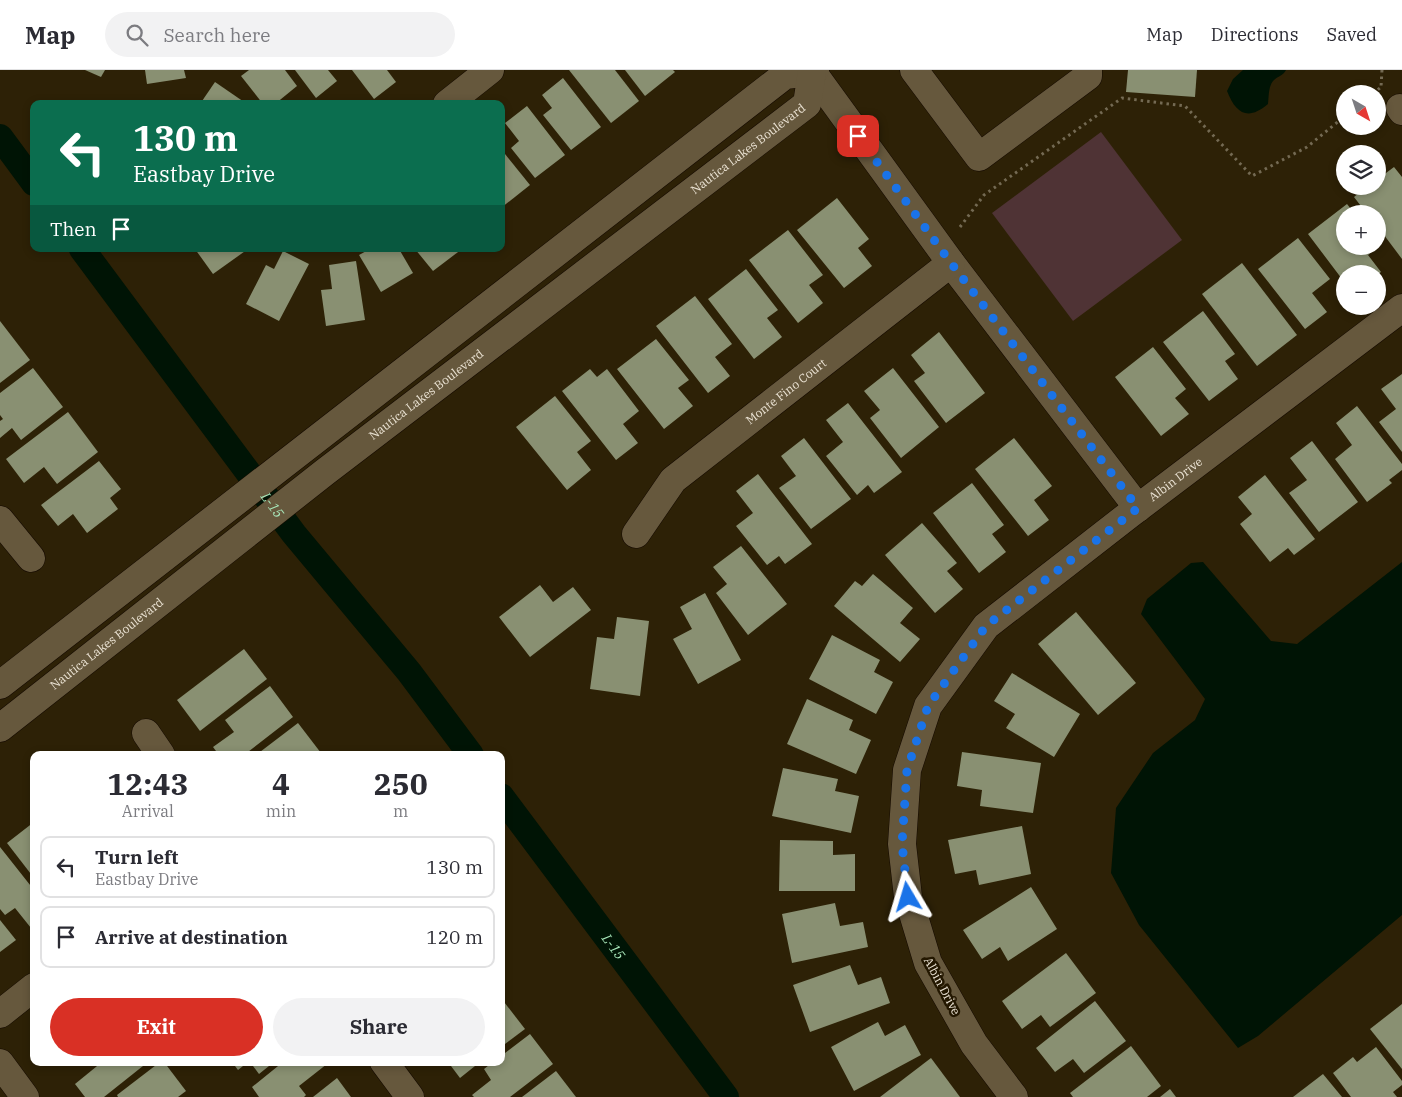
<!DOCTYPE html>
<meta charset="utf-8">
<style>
:root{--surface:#fff;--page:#f2f2f3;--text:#2b2b33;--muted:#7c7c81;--line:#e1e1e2;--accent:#d93025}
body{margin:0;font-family:"IBM Plex Serif",serif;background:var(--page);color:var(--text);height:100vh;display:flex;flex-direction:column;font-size:19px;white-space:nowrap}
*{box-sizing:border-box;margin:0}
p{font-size:16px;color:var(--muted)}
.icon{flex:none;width:28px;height:28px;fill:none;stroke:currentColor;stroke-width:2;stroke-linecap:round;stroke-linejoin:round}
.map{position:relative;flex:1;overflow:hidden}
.details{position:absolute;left:30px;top:681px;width:475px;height:315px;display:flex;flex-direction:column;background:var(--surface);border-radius:10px;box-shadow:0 2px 8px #0003}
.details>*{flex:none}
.hud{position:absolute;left:30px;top:30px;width:475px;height:152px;border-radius:10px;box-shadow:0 2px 8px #0003;background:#0b6e4f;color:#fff;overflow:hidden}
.needle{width:32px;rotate:141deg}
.buttons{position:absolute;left:1336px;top:15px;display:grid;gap:10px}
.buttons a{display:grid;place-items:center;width:50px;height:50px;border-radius:50%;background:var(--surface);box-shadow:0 2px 8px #0003;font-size:25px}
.pin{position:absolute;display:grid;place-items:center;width:42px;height:42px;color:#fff;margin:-21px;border-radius:10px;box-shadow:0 2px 8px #0006}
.me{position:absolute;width:55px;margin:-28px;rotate:353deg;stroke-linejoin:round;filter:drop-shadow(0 0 4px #0008)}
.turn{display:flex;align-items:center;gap:18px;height:105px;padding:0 20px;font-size:22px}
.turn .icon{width:65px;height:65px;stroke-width:2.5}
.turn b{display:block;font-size:35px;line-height:42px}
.then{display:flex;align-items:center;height:48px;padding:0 20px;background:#0003;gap:10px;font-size:19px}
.eta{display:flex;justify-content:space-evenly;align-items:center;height:85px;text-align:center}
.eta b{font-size:30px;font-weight:700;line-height:35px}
.cta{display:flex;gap:10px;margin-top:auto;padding:10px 20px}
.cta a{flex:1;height:58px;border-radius:30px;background:var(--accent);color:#fff;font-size:20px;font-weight:700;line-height:58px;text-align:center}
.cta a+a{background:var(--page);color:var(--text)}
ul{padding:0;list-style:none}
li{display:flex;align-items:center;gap:15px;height:62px;margin:0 10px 8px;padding:0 10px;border:2px solid var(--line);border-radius:10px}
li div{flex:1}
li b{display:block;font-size:19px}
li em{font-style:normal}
header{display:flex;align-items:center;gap:30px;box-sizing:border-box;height:70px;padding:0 25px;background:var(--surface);border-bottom:1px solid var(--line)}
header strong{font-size:24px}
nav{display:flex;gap:28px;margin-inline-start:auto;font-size:18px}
.search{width:350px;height:45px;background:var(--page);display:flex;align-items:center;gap:12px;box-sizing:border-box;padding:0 18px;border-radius:28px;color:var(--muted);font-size:19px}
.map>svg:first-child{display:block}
</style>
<header>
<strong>Map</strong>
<div class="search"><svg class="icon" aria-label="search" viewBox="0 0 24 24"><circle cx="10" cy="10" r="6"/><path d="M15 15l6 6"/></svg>Search here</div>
<nav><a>Map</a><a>Directions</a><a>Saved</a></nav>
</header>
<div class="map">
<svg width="1402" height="1027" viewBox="0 0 1402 1027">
<rect width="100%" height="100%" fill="#2d2106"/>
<!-- green -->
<path fill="#4f3335" d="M1101,62L1182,170L1073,251L992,143Z"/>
<!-- water -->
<g fill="#001405">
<path d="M1243,0H1286C1283,6 1278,6 1274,10C1268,16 1269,27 1268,34C1248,51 1236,44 1227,21L1233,9Z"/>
<path d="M1203,492L1271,571L1297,574L1402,492V845L1258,966L1238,978L1139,855L1111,803L1116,738L1153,683L1195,650L1205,629L1141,544L1147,529L1191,493Z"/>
</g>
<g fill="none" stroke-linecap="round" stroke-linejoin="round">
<!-- canal -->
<g stroke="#001405" stroke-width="26">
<path d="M0,67L34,113"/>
<path id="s1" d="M82,179L294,464L409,602L471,685"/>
<path id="s2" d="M501,726L726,1027"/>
</g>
</g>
<!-- building -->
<g fill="#899072">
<path d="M85,0H105L101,7Z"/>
<path d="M145,0H184L186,8L147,14Z"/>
<path d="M249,0H285L297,16L275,34H263L241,6Z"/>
<path d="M295,0H328L337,11L316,28Z"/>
<path d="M352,0H387L396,12L374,29Z"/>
<path d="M569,0H615L639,31L611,53Z"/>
<path d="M625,0H673L675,2L645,26Z"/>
<path d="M1128,0H1197L1195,27L1126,22Z"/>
<path d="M563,8L601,57L571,80L543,45L552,38L542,25Z"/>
<path d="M215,12L247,34H200Z"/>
<path d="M527,36L565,85L535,108L511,78L519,71L505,53Z"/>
<path d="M501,79L530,115L501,138Z"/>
<path d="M1394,97L1402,107V189L1378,157V144H1367L1354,127L1368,116H1378V109Z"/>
<path d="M837,128L869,169L858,178L872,196L844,218L797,160Z"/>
<path d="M1347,134L1355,144H1345V176H1378L1368,185L1381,202L1378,204H1345V213L1308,164Z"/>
<path d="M788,160L823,205L809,215L823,233L798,253L749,190Z"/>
<path d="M1298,168L1330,209L1312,223L1327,242L1305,259L1258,199Z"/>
<path d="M195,179H248L213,204Z"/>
<path d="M370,179H399L413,203L381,222L359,185Z"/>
<path d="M415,179H462L433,201Z"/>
<path d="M283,181L309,194L279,251L246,234L266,195L274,199Z"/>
<path d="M356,191L365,250L326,256L321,220L332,219L329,195Z"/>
<path d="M1242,193L1297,265L1257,296L1202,224Z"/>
<path d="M746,199L778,240L767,248L782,267L754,289L708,229Z"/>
<path d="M695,226L732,274L715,287L730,306L708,323L656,256Z"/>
<path d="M1203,241L1235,284L1225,291L1238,309L1209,331L1163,272Z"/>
<path d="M0,251L30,290L0,313Z"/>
<path d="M939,262L985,323L946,353L914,311L925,303L911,285Z"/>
<path d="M656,269L689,310L678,318L693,336L664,359L617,299Z"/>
<path d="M1153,277L1186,319L1175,328L1189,344L1161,366L1115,307Z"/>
<path d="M33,298L63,337L21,370L12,358L0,368V351L3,349L0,345V323Z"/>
<path d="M893,298L939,357L901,388L870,348L880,340L864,321Z"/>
<path d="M590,299L597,307L607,299L639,341L623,354L638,373L616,390L562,321Z"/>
<path d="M1402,304V382L1379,352L1396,339L1381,319Z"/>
<path d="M555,326L591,371L577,382L591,400L567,420L516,357Z"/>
<path d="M848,333L902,402L874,423L868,415L857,425L826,386L843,372L826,350Z"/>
<path d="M1357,336L1402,394V400L1389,410L1392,413L1367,432L1335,389L1352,375L1336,353Z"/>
<path d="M68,342L98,382L57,414L44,397L24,413L6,389Z"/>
<path d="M804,368L851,429L811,459L779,418L796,406L781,386Z"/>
<path d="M1014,368L1052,416L1034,430L1049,450L1028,466L975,399Z"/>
<path d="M1312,371L1358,432L1319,462L1289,423L1307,410L1290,388Z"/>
<path d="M99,391L121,419L110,428L118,439L87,463L73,444L58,456L41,435Z"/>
<path d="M758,404L812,474L785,494L779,486L767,495L736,456L753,443L736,421Z"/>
<path d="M1265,405L1315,469L1294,485L1288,478L1270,492L1240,454L1252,444L1238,427Z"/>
<path d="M972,413L1004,455L992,464L1006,482L979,503L933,443Z"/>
<path d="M922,453L957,493L947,501L963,519L935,543L885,485Z"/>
<path d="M741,476L787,534L748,565L716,523L727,514L713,497Z"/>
<path d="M873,504L913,538L900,553L920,569L900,592L834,536L855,511L862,516Z"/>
<path d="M540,515L553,532L573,517L591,540L530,587L499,547Z"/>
<path d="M705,523L741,590L698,614L673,569L692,559L680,537Z"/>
<path d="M1076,542L1136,613L1098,645L1038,574Z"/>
<path d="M617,547L649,551L640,626L590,619L597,567L614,569Z"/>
<path d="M832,565L880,590L874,602L893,612L876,644L809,609Z"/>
<path d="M244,579L267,609L200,661L177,630Z"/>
<path d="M1012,603L1080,644L1054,687L1006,658L1015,644L994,631Z"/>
<path d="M270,616L293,647L244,685H219L213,677L234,662L225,650Z"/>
<path d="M807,629L853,650L849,660L871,670L856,704L787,674Z"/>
<path d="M298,653L321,683L318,685H256Z"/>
<path d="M962,682L1041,693L1033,743L980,736L982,720L957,716Z"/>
<path d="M783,698L838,709L835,721L859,726L851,763L772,746Z"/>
<path d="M34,752V808L7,773Z"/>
<path d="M1022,756L1031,804L979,815L976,800L955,804L948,770Z"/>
<path d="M780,770L833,771V785L855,784V821H779Z"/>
<path d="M0,777L34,820V855L31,858L15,838L5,845L0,839Z"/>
<path d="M1031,817L1057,859L1008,891L1000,877L982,889L963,860Z"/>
<path d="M835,833L840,856L863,852L868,877L792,893L782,844Z"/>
<path d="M0,850L16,870L0,882Z"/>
<path d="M1066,883L1096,923L1050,957L1041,945L1022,959L1002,931Z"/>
<path d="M850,895L858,915L881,907L890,933L810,962L793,915Z"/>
<path d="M501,928L525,959L501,977Z"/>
<path d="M1095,931L1126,971L1084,1003L1073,989L1055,1002L1036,978Z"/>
<path d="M1402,934V999L1370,959Z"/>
<path d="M878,952L885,966L905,955L921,985L854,1021L831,977Z"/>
<path d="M530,964L553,994L510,1027H474L472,1025L491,1010L484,999L493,992H501V986Z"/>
<path d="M1131,976L1161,1016L1147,1027H1073L1070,1023Z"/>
<path d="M1376,977L1402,1011V1015L1393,1022L1397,1027H1351L1333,1003L1353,987L1357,992Z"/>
<path d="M931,988L960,1027H880Z"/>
<path d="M102,992H148L104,1027H85L75,1014Z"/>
<path d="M160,992H164L186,1021L178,1027H118L117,1025Z"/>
<path d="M232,992H248L238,1000Z"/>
<path d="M250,992H274L259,1004Z"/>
<path d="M283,992H326L327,994L299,1016L306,1025L304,1027H259L252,1017Z"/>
<path d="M448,992H480L460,1008Z"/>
<path d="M556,1001L576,1027H522Z"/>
<path d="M1323,1004L1342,1027H1293Z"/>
<path d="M337,1008L351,1027H313Z"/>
<path d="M1170,1019L1176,1027H1160Z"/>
</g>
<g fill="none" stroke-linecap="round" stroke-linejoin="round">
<!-- minor casing -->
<g stroke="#150a00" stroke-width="29">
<g id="minor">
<path d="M811,0L951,193L1138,438"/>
<path d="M914,0L979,87L1088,6V0"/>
<path d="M447,34L490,0"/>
<path d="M1400,38L1402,41"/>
<path d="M0,450L31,488"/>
<path id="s3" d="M636,464L673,410L951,193"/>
<path d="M0,615L785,5L812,2L815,0"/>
<path id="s4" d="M0,658L325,402L807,34L812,2"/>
<path d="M146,663L161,685"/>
<path d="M0,944L34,917"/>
<path d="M384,992L410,1027"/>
<path d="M0,993L25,1027"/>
<path id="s5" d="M1014,1027L974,974L928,893L908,827L902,774L907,700L928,636L986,556L1130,444L1402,238"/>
</g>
</g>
<!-- path -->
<g stroke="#746a53" stroke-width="3" stroke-dasharray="2.5 4" stroke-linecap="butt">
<path d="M1382,0L1381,17H1383"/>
<path d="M1373,24L1381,17"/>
<path d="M960,157L984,125L1122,28L1185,36L1252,106L1307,77L1345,46"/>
</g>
<!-- minor -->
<use href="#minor" stroke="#66583d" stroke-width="28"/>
</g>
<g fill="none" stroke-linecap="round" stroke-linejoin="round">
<!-- route -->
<path stroke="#1a73e8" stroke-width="9" stroke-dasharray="0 16.2" d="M858,66L951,193L1138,438L986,556L928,636L907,700L902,774L908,827"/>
</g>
<g text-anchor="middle" stroke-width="5" stroke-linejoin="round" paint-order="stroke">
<!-- street labels -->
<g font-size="12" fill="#ebe3d4" stroke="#231700">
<text dy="4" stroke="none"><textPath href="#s4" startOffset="946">Nautica Lakes Boulevard</textPath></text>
<text dy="4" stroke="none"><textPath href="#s3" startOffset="209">Monte Fino Court</textPath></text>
<text dy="4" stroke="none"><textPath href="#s4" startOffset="541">Nautica Lakes Boulevard</textPath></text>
<text dy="4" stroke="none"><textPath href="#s5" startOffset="762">Albin Drive</textPath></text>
<text dy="4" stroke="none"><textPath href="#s4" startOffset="136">Nautica Lakes Boulevard</textPath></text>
<text transform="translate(942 916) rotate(62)" y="4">Albin Drive</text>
</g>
<!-- water labels -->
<g font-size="14" font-style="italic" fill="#a9e9bc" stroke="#231700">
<text dy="5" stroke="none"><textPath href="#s1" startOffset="319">L-15</textPath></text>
<text dy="5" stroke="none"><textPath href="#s2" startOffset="188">L-15</textPath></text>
</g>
</g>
</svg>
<div class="buttons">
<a><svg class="needle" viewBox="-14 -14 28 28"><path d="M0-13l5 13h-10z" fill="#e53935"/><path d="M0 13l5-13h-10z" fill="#7c7c81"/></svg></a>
<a><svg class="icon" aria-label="layers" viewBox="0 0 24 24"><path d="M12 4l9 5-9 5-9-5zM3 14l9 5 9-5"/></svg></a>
<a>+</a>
<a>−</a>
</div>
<div class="pin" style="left:858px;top:66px;background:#d93025"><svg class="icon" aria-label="arrive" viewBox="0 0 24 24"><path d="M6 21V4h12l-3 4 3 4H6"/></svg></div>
<svg class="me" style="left:908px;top:827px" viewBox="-20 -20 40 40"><path d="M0-17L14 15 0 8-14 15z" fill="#1a73e8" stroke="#fff" stroke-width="4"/></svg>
<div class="hud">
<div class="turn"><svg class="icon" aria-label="left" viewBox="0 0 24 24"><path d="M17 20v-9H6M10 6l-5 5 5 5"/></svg><div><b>130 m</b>Eastbay Drive</div></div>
<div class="then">Then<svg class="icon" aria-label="arrive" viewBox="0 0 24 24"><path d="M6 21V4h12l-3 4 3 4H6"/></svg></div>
</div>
<section class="details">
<div class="eta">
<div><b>12:43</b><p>Arrival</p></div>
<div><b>4</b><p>min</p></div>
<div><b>250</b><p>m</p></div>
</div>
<ul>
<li><svg class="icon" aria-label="left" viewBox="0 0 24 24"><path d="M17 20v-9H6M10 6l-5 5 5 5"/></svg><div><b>Turn left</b><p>Eastbay Drive</p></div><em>130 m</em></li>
<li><svg class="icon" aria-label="arrive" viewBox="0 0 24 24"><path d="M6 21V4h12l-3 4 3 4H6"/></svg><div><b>Arrive at destination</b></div><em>120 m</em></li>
</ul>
<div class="cta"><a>Exit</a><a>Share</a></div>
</section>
</div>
